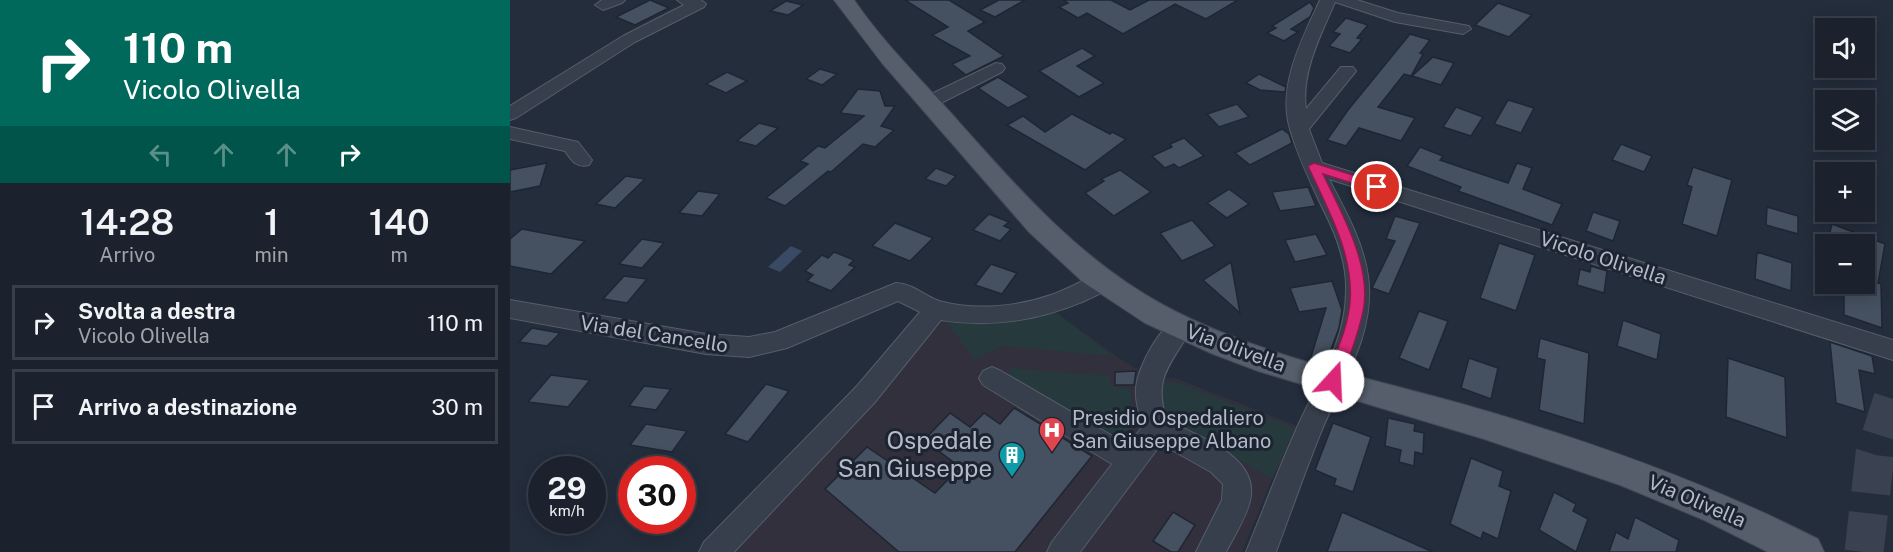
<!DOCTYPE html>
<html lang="it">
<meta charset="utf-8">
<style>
:root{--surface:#1b222d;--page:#242a35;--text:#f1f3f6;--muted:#a0a4aa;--line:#393f49}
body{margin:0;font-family:"Public Sans",sans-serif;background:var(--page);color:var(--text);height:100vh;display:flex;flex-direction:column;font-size:22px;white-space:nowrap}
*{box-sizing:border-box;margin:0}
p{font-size:20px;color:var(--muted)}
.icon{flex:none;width:33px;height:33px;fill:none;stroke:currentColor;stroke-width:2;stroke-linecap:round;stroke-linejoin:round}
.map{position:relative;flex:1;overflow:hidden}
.panel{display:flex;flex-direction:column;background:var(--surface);width:510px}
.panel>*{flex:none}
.banner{background:#00695c;color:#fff;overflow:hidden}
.buttons{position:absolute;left:1305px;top:18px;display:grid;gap:12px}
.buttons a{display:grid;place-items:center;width:60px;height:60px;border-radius:0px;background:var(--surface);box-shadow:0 3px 15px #0003,0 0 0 2px var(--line);font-size:30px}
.speed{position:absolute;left:18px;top:456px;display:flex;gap:12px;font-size:30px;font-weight:700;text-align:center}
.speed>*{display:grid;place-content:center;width:78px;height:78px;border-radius:50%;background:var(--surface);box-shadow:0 3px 15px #0003,0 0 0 2px var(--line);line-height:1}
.speed small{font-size:15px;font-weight:400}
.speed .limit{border:9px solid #d22;background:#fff;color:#111}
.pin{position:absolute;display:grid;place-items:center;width:51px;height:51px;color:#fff;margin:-26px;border:3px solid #fff;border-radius:50%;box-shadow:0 2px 6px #0007}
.me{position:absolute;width:66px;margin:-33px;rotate:20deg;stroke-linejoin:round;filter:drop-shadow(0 0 4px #0008)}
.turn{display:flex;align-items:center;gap:21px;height:126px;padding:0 24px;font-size:27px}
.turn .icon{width:78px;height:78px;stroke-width:2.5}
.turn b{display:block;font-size:42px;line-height:51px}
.lanes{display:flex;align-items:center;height:57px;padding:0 24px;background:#0003;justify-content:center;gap:30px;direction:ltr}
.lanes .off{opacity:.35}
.eta{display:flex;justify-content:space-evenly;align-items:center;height:102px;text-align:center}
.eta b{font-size:36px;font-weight:600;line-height:42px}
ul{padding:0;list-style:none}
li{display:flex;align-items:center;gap:18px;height:75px;margin:0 12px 9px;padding:0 12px;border:3px solid var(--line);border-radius:0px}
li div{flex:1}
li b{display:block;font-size:22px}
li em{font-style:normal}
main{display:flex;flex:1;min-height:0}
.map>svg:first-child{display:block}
</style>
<main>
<section class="panel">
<div class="banner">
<div class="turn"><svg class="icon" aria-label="right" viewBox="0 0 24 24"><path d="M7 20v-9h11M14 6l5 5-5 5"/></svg><div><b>110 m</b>Vicolo Olivella</div></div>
<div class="lanes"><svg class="icon off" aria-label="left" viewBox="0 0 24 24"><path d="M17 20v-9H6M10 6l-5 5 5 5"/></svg><svg class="icon off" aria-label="ahead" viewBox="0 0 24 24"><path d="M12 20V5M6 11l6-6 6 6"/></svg><svg class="icon off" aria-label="ahead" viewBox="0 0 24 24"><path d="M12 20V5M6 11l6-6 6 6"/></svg><svg class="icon" aria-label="right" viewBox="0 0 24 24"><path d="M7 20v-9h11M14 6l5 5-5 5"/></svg></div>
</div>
<div class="eta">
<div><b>14:28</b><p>Arrivo</p></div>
<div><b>1</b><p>min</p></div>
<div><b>140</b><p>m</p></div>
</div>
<ul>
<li><svg class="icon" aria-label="right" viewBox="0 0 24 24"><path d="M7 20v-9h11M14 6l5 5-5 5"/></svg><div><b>Svolta a destra</b><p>Vicolo Olivella</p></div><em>110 m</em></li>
<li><svg class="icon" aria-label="arrive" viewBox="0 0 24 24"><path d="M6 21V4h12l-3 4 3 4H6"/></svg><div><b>Arrivo a destinazione</b></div><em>30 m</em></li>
</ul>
</section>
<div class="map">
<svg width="1383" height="552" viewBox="0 0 1383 552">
<rect width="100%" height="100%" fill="#242d3c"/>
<!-- medical -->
<path fill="#32303d" d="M540,308L610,359L644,379L665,378L790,427L762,479L732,552H219L226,540L434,320L487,323Z"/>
<!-- green -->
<g fill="#26393d">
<path d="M540,308L603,356L491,346L465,360L434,320L487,323Z"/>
<path d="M501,368L600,376V386L621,389L620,432L614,441L498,378Z"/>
<path d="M646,382L669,383L785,428L762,479L654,415Z"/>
</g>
<!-- water -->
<path fill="#3a4a64" d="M281,246L292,251L270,272L258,267Z"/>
<!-- building -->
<g fill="#455060" stroke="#1f2633" stroke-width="1.5">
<path d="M140,0L159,8L125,25L106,17Z"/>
<path d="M395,0H439L475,22L458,31L494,56L456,75L442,64L460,56L422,35L438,27Z"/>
<path d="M489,0H515L485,17L470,10Z"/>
<path d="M553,0H601L620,10L639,0H728L696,19L665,4L613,34L577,13L568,18L549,7L558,3Z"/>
<path d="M276,1L293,5L278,15L260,11Z"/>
<path d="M800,2L804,8L800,17L781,29L788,32L774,41L757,33L766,28L762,26Z"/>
<path d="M988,3L1022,15L999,37L965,25Z"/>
<path d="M836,18L858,25L847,38L852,39L840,53L819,46L830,34L823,32Z"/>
<path d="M900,34L920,40L910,53L913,54L901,76L894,74L868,107L905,118L891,141L849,128L836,146L817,140L838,110Z"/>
<path d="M572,48L585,56L567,66L594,83L569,97L529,71Z"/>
<path d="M923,57L944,63L931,85L902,76Z"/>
<path d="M310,69L327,74L312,85L296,79Z"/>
<path d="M217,72L237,81L216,93L196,84Z"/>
<path d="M749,74L776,87L775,92L750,90L736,83Z"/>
<path d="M488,77L515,94L519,97L498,108L468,88Z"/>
<path d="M348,89L370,91L375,106H385L371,126L384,130L365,147L353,144L321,172L318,171L275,206L256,198L298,164L290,161L308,146L315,148L354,116L330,113Z"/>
<path d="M998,100L1024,108L1011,133L984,124Z"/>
<path d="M727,104L739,117L709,127L697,114Z"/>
<path d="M946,107L973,117L961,136L933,127Z"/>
<path d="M562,114L600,134L602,132L616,139L575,170L497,125L513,116L535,132Z"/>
<path d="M249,123L268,128L246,146L227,141Z"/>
<path d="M772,129L779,134L782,143L740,165L725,153Z"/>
<path d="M674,138L694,156L669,168L664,164L655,168L642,156L662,147L660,144Z"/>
<path d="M1111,144L1142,156L1134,172L1102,160Z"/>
<path d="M910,147L933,156L930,160L998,183L1007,163L1022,168L1013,189L1052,204L1042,225L948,191L951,187L897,166Z"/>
<path d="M37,163L30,186L0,192V170Z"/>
<path d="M1183,167L1222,180L1207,236L1172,224L1182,187L1177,185Z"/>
<path d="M426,168L446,176L436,186L415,179Z"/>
<path d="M610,170L641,192L604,216L575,193L594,181L591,179Z"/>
<path d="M116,176L135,179L105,208L86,204Z"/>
<path d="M798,187L806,206L770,211L762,192Z"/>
<path d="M719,189L739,204L717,218L697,203Z"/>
<path d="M188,191L210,194L192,216L169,213Z"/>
<path d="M1257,207L1288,216V234L1256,225Z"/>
<path d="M1083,212L1110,221L1103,241L1076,231Z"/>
<path d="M479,214L499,222L494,226L501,229L490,241L463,230Z"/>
<path d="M885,216L910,223L879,294L862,288L885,241L876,239Z"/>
<path d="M682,220L705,246L672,261L650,233Z"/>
<path d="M385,223L423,238L400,261L362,246Z"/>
<path d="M1322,224L1375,244L1368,283L1371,284L1372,328L1334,315V284H1354V244H1317Z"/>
<path d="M12,229L75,241L41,274L0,266V239Z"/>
<path d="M806,234L817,255L785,262L775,240Z"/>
<path d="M132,239L154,243L132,268L109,264Z"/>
<path d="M989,243L1025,255L1006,311L970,298Z"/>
<path d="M324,252L344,260L339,265L345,267L321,291L297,281L303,275L295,271L312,255L318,258Z"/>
<path d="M1247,252L1282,263L1281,291L1245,279Z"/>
<path d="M721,262L730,313L693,280Z"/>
<path d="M481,264L507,273L492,294L465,285Z"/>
<path d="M1081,266L1097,271L1094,293L1067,285L1070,269L1080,272Z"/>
<path d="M114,276L137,279L117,303L93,299Z"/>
<path d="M822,281L832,310L829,328L815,365L800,360L816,308L789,312L780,288Z"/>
<path d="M909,311L938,321L919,370L889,358Z"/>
<path d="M1113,320L1151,334L1147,360L1107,346Z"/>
<path d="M22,328L50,333L37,346L9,342Z"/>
<path d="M1030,338L1079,353L1074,424L1029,410L1035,360L1027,358Z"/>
<path d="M1320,342L1362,356L1365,374L1349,370L1355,412L1326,403Z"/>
<path d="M959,358L988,368L981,399L951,388Z"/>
<path d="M1218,358L1275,377L1277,438L1216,417Z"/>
<path d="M626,371L624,385H605V372Z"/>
<path d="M41,375L80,380L58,407L18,402Z"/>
<path d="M256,384L279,391L238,442L215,434Z"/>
<path d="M134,386L161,389L146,410L119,406Z"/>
<path d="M504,408L582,456L505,552H389L315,489L357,447L425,493L450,467L414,440L440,413L460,427L474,413L490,424Z"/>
<path d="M878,418L905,424L904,431L914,433L913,454L905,452L904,466L889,462L891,450L875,446Z"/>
<path d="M823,423L861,437L843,492L824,485L826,479L805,470Z"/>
<path d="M136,424L177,431L162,452L120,445Z"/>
<path d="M961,458L993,471L989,486L1001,491L988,539L973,532L971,539L940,524Z"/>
<path d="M1044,492L1066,504L1063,511L1078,519L1066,552L1029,530Z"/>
<path d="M663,512L685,525L668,552H661L643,541Z"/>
<path d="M832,512L923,552H817Z"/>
<path d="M1125,517L1169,540L1166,552H1099L1106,532L1118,539Z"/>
</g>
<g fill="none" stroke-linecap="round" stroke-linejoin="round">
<!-- highway-tunnel -->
<path stroke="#3a4251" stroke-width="39" stroke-dasharray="39 20" stroke-linecap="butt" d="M1354,552L1365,455L1383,399"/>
<!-- minor casing -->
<g stroke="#565d6a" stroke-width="2">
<g id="minor">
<path d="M92,0H115L112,3L93,10L85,5Z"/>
<path d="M167,0H191L196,4L194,7L125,42L6,118L0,120V106L113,36L174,5Z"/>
<path d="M810,0H847L888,13L959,26L961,29L953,34L885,22L825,2C811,35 791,72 796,109L831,67H843L846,71L799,129L812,163L1383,340V360L819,179C835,210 853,241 858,276C866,334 832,381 811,432C795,471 781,512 766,552H736C753,511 768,470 786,430C806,384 836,343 836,291C837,262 826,234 813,209C801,183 788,157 780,129C767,86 792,39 810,0Z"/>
<path d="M486,63L492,64L495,68L492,72L425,106H413L410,102L413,98Z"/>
<path d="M0,127L68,142L82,160L79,165C66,168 62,161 55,151L0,139Z"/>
<path d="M591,273L599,276L602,282C597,292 583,297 572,302C526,321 480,328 431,320L365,402L224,552H189L194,542L347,386L410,312L388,301L277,348L239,357L196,354L0,318V300L196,334L239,337L265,332L386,283C405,284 416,298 433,302C469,311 510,306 544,294C560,288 575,279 591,273Z"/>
<path d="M670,318L678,320L682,327C664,362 641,376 657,420C688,437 751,456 740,501C736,518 724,536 716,552H686L712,500L713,484L701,472L651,444L570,552H537L542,542L602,464L473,385L469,378L473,371L482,367L491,371L618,445L633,426C629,413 625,401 626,388C628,367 650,324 670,318Z"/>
</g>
</g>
<!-- major casing -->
<g stroke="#414855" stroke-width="2">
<path id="major" d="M324,0H344C372,41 407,75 440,112C505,185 568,259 655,306C747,355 852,376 952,404C1075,439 1194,481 1308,539L1314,552H1258L1194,520L1110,485L974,439L748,371L703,354L635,323L573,282L519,232L372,63Z"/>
</g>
<!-- minor -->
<use href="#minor" fill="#383f4c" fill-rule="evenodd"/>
<!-- major -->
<use href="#major" fill="#565e6c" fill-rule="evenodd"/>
</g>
<!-- route -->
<path fill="#db2777" stroke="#8e194d" stroke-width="1.5" d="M804,163L872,184L874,187L867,191L813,174C831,212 860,262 854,306C850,331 839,357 831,381L829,386L823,388L818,386L816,381C824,356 838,329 840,302C844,254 817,208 798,166Z"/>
<!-- icons -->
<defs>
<g id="hospital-pin" transform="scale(1.35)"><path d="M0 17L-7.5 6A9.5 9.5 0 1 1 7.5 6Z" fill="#e0444e" stroke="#1d2431"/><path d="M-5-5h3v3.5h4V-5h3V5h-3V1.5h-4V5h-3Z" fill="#fff"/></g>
<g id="building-pin" transform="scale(1.35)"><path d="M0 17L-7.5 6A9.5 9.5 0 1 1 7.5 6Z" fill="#0f9aa8" stroke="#1d2431"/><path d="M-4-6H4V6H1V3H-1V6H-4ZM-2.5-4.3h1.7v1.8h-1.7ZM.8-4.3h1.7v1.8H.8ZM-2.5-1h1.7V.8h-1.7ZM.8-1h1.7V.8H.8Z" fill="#fff"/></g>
</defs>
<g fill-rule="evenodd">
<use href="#hospital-pin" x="542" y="430"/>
<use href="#building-pin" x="502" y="455"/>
</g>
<g text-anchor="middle" stroke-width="6" stroke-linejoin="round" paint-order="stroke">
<!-- street labels -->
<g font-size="20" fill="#b4bac7" stroke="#1d2431">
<text transform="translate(1093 258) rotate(18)" y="7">Vicolo Olivella</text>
<text transform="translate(144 334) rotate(9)" y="7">Via del Cancello</text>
<text transform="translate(726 348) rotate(20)" y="7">Via Olivella</text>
<text transform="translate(1187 501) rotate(23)" y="7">Via Olivella</text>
</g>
<!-- poi labels -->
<g font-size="20" fill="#b4bac7" stroke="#1d2431" text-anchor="start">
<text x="562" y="425">Presidio Ospedaliero<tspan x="562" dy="23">San Giuseppe Albano</tspan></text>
</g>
<!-- near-poi labels -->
<g font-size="24" fill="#b4bac7" stroke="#1d2431" text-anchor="end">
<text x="482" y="449">Ospedale<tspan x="482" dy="28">San Giuseppe</tspan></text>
</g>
</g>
</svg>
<div class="buttons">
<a><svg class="icon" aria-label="sound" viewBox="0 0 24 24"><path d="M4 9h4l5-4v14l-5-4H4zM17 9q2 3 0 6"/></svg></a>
<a><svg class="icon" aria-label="layers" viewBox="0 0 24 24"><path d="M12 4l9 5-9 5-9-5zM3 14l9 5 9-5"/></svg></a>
<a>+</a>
<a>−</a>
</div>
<div class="speed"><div>29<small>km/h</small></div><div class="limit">30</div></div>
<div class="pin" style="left:867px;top:187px;background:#d93025"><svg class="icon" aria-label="arrive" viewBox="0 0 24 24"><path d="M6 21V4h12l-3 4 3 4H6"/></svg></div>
<svg class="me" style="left:823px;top:381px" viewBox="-20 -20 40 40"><circle r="19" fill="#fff"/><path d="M0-13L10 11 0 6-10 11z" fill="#db2777"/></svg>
</div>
</main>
